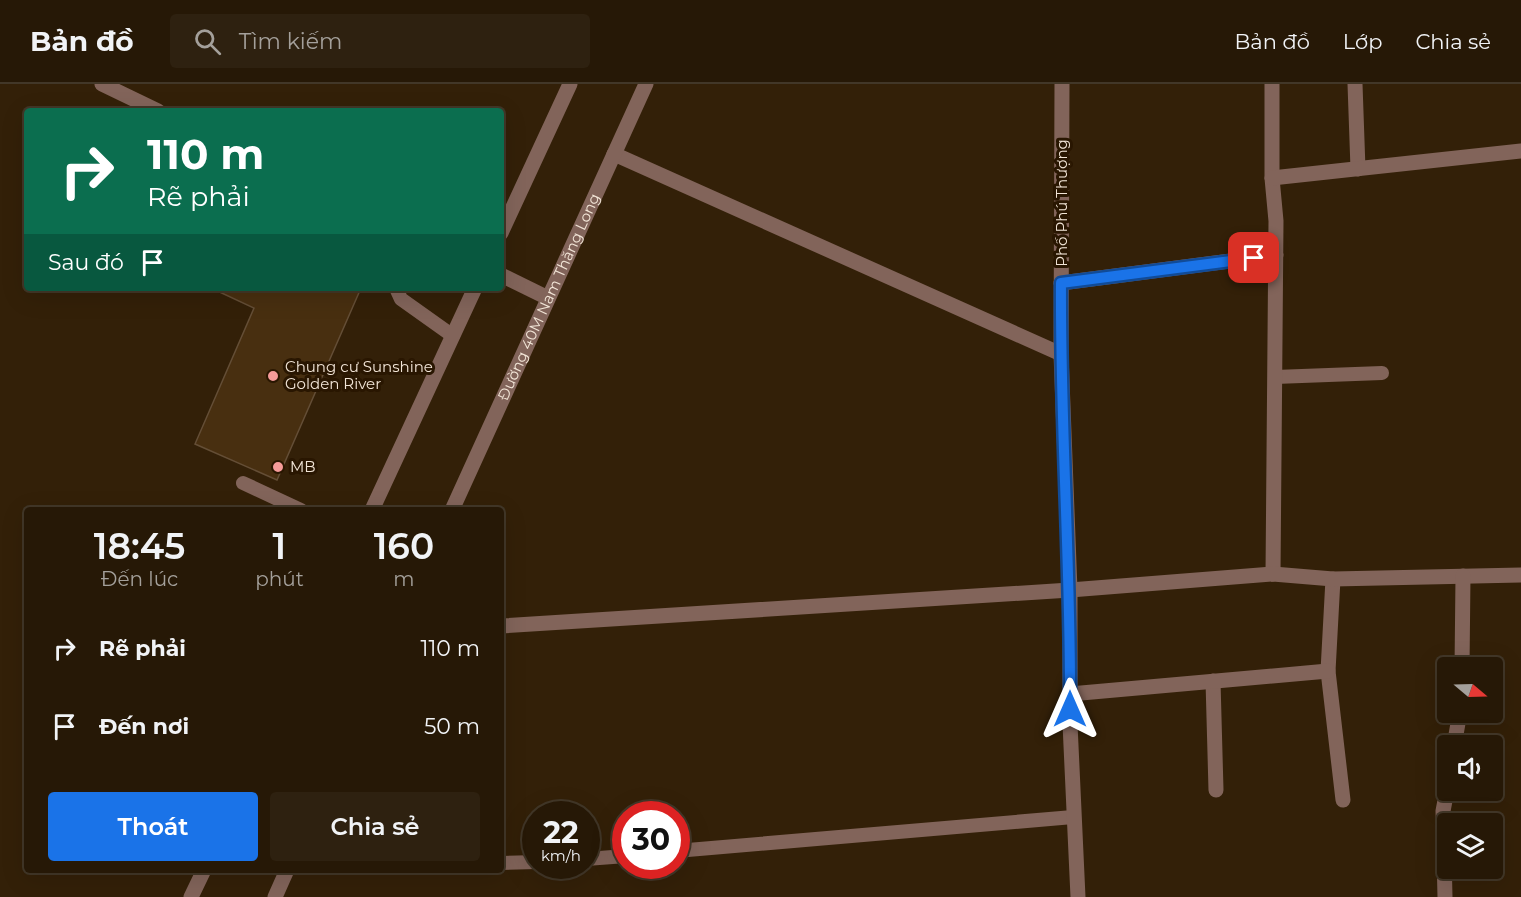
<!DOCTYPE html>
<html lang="vi">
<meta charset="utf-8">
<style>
:root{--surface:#261806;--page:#2e2110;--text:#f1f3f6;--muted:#a4a09b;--line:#423728;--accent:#1a73e8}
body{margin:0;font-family:Montserrat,sans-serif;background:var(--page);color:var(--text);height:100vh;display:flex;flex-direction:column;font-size:22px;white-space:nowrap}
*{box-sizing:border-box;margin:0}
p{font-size:20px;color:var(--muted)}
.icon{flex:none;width:33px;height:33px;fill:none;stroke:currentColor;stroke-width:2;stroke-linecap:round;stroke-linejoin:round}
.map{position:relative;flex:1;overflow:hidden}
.sheet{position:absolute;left:24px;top:423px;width:480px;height:366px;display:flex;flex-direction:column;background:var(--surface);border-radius:6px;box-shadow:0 6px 24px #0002,0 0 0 2px var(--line)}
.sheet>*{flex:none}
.guide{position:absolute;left:24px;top:24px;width:480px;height:183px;border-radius:6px;box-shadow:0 6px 24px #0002,0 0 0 2px var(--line);background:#0b6e4f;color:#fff;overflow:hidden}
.needle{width:39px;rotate:109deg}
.controls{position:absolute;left:1437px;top:573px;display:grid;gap:12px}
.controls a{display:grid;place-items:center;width:66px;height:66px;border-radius:6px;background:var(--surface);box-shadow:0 6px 24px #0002,0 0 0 2px var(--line);font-size:30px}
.speed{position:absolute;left:522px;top:717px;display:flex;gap:12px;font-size:30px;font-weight:700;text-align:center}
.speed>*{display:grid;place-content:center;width:78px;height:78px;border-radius:50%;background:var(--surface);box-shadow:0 6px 24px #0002,0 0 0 2px var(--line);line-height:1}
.speed small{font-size:15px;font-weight:400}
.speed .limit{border:9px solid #d22;background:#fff;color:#111}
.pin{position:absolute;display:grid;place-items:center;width:51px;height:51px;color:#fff;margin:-26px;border-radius:12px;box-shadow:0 3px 9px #0006}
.me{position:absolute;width:66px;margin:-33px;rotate:0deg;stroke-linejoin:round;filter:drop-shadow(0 0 4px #0008)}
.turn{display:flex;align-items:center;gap:21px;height:126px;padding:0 24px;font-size:27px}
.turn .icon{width:78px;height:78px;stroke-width:2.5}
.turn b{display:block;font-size:42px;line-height:51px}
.then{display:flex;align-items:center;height:57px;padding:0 24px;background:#0003;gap:12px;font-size:22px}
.eta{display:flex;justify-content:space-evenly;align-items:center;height:102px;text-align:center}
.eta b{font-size:36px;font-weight:600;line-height:42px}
.primary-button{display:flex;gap:12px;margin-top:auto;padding:12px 24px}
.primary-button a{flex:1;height:69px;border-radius:6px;background:var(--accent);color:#fff;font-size:24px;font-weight:600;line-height:69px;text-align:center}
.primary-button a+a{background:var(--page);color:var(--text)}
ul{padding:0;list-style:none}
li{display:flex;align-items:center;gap:18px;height:78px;padding:0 24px}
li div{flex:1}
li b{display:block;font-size:22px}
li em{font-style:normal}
header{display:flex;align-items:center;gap:36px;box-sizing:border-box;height:84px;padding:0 30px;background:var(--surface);border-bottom:2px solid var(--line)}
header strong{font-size:28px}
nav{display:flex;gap:33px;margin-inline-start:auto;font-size:21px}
.search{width:420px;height:54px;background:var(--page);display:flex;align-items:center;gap:15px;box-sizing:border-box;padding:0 21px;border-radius:6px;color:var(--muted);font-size:22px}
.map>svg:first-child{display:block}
</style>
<header>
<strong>Bản đồ</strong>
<div class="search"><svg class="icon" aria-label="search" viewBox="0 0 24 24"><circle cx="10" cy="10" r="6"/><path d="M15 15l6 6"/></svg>Tìm kiếm</div>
<nav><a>Bản đồ</a><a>Lớp</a><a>Chia sẻ</a></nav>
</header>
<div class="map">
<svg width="1521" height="813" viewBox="0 0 1521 813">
<rect width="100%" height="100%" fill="#332008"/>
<!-- building -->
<path fill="#482f10" stroke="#644e36" stroke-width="1.5" d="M211,204H361L277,396L195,360L254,224Z"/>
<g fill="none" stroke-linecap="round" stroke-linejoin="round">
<!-- service -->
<g stroke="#82645a" stroke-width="14">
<path d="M396,204L401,215L453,252"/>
<path d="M1275,293L1382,289"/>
<path d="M243,399L301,426"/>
<path d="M676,767L1073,733"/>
<path d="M586,775L626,772"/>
<path d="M501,779L536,778"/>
</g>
<!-- minor -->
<g stroke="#82645a" stroke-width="15">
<path d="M102,0L158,27"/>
<path d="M1062,0L1061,270L1070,506V640L1078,813"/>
<path d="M1272,0V94L1276,137L1273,490"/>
<path d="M1355,0L1358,85"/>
<path d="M614,70L1061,270"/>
<path d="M1272,94L1521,67"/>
<path d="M1061,199L1276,171"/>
<path d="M1333,495L1328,587L1343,716"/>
<path d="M501,542L1070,506L1273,490L1333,495L1521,491"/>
<path d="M1462,584L1463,492"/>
<path d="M1213,597L1216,706"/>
<path d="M1070,610L1328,587"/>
<path d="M1454,662L1460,628"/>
<path d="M1445,813L1443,727L1448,701"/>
</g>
<!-- tertiary -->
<g stroke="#82645a" stroke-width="15">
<path d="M501,149L570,0"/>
<path d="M501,191L548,214"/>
<path d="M372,426L475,204"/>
<path id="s1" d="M452,426L646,0"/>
<path d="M191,813L204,786"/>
<path d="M275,813L287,786"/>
</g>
</g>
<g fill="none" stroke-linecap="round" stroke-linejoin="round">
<!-- route casing -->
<g stroke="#114b97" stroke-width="15">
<path id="route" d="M1070,625C1071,483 1060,341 1061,199L1254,174"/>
</g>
<!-- route -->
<use href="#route" stroke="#1a73e8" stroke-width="10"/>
</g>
<!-- markers -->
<g fill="#f59b99" stroke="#291601" stroke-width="2">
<circle cx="273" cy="292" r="6"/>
<circle cx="278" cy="383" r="6"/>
</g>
<g text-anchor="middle" stroke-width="6" stroke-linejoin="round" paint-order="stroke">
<!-- street labels -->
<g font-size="15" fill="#f2e5d7" stroke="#291601">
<text transform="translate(1062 119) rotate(-90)" y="5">Phố Phú Thượng</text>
<text dy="5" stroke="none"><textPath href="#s1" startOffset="234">Đường 40M Nam Thăng Long</textPath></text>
</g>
<!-- poi labels -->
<g font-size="15" fill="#f2e5d7" stroke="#291601" text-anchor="start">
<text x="285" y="288">Chung cư Sunshine<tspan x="285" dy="17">Golden River</tspan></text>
<text x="290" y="388">MB</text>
</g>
</g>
</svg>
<div class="controls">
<a><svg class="needle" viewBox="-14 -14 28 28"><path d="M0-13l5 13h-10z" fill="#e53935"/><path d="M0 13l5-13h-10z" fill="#a4a09b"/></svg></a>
<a><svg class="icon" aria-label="sound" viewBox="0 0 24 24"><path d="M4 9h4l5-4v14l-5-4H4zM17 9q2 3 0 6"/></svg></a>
<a><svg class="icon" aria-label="layers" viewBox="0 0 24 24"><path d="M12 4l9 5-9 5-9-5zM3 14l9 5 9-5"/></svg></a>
</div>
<div class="speed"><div>22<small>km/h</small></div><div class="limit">30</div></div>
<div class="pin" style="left:1254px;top:174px;background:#d93025"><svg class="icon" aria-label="arrive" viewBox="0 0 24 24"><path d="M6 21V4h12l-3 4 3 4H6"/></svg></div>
<svg class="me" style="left:1070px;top:625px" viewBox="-20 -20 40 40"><path d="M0-17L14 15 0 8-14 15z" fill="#1a73e8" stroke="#fff" stroke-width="4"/></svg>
<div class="guide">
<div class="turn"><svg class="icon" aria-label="right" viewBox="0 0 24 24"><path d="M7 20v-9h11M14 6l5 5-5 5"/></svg><div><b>110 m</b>Rẽ phải</div></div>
<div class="then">Sau đó<svg class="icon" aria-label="arrive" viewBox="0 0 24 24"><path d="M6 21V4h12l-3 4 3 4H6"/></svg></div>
</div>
<section class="sheet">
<div class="eta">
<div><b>18:45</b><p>Đến lúc</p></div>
<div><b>1</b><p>phút</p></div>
<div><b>160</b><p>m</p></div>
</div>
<ul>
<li><svg class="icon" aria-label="right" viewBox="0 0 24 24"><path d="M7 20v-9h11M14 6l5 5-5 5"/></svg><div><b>Rẽ phải</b></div><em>110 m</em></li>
<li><svg class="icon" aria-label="arrive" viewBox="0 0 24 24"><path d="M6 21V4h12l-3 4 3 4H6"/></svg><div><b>Đến nơi</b></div><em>50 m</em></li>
</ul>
<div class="primary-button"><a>Thoát</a><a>Chia sẻ</a></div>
</section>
</div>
